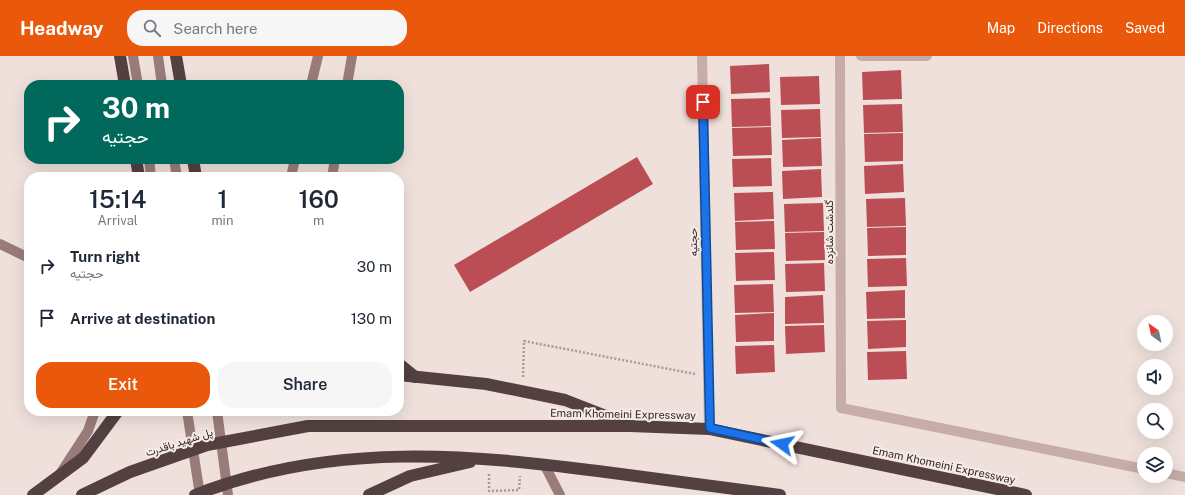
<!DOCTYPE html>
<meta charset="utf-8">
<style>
:root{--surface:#fff;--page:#f6f6f7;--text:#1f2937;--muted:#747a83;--accent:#ea580c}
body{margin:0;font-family:"Public Sans",Vazirmatn,sans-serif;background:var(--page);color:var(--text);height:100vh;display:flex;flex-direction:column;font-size:15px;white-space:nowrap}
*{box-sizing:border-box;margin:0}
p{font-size:13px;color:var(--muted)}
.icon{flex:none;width:22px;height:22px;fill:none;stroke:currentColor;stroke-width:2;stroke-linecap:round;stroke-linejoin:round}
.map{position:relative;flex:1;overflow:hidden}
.sheet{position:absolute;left:24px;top:116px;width:380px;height:244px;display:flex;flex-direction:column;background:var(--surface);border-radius:16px;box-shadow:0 4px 16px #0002}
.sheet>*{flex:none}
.hud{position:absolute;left:24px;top:24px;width:380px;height:84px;border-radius:16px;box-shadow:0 4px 16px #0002;background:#00695c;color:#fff;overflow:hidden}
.needle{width:26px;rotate:327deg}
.buttons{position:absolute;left:1137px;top:259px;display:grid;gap:8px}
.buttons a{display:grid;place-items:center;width:36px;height:36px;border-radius:50%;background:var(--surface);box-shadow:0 4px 16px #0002;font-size:20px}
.pin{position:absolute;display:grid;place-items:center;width:34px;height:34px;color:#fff;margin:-17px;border-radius:8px;box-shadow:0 2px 6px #0006}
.me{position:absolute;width:44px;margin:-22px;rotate:282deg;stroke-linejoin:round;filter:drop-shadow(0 0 3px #0008)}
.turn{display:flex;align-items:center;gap:14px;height:84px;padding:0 12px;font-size:18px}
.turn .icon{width:52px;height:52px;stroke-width:2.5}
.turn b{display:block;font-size:28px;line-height:34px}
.eta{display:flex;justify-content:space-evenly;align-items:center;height:68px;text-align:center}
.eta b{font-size:24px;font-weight:600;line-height:28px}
.cta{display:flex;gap:8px;margin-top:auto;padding:8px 12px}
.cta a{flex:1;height:46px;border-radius:16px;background:var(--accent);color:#fff;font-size:16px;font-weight:600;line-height:46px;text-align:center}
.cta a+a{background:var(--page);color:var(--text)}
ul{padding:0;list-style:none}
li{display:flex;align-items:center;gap:12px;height:52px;padding:0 12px}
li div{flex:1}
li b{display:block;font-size:15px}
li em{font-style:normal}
header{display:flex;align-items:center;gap:24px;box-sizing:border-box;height:56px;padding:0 20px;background:var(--accent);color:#fff}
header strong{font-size:19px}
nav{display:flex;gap:22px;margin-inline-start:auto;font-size:14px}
.search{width:280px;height:36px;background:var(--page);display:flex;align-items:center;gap:10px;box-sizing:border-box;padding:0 14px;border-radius:16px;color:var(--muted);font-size:15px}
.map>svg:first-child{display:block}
</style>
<header>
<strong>Headway</strong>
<div class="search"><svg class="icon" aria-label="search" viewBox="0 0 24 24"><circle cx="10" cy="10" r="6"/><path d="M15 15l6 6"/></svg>Search here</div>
<nav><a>Map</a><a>Directions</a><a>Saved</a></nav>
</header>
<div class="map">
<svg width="1185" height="439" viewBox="0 0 1185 439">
<rect width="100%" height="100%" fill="#efe0db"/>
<!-- building -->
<g fill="#bb4e54">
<path d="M769,8L770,36L731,38L730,10Z"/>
<path d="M901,14L902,43L863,44L862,16Z"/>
<path d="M819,20L820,48L781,49L780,21Z"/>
<path d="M770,42L771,70L732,71L731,43Z"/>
<path d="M902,48L903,76L864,77L863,49Z"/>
<path d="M820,53L821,81L782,82L781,54Z"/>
<path d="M771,71L772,99L733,100L732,72Z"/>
<path d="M903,77V105L865,106L864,78Z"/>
<path d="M821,82L822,110L783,111L782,84Z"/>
<path d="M637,101L653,128L470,236L454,209Z"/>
<path d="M771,102L772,130L733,131L732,103Z"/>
<path d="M903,108L904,136L865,138L864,110Z"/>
<path d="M821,113L822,141L783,143L782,115Z"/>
<path d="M773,136L774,163L735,165L734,137Z"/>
<path d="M905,142L906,170L867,171L866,143Z"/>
<path d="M823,147L824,175L785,176L784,148Z"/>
<path d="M774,165L775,193L736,194L735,166Z"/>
<path d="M906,171V199L868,200L867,172Z"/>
<path d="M824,176L825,204L786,205L785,177Z"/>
<path d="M774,196L775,224L736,225L735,197Z"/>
<path d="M906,202L907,230L868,231L867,203Z"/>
<path d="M824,207L825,235L786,236L785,208Z"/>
<path d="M773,228L774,256L735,257L734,229Z"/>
<path d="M905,234V262L867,263L866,236Z"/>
<path d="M823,239L824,267L785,268V241Z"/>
<path d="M774,257V285L736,286L735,259Z"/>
<path d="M906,264V291L868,293L867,265Z"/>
<path d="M824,269L825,296L786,298L785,270Z"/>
<path d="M774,289L775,316L736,318L735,290Z"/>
<path d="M906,295L907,323L868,324L867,296Z"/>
</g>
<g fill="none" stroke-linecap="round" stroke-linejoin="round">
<!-- path -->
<g stroke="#b29793" stroke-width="2.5" stroke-dasharray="2 2" stroke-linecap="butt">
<path d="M523,321L524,285L695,318"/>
<path d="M489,418V435L519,434L520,420"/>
</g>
<!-- street -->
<g stroke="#c6ada8" stroke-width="10">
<path d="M702,0L709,373"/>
<path d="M840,0L841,352L1144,413"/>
<path d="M861,0H927"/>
<path d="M1166,417L1185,421"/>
</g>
<!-- secondary -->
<g stroke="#997c7a" stroke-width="10">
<path d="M133,0L138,29"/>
<path d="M158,0L162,29"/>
<path d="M311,29L318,0"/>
<path d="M347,29L352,0"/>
<path d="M149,103L151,121"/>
<path d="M174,103L177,121"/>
<path d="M291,121L295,103"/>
<path d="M332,121L335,103"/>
<path d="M0,188L29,202"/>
<path d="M187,355L200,439"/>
<path d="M217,355L228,439"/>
<path d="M544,408L560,439"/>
<path d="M60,418L88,375L95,355"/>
</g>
<!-- highway -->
<g stroke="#544040" stroke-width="12">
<path d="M120,0L125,29"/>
<path d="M176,0L181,29"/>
<path d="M136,103L139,121"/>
<path d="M193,103L196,121"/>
<path d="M399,308L415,321"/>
<path d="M399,319L486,328L565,344L624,367"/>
<path d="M33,439L83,402L118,355"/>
<path d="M82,439L130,416L207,389L308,370H630L709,373L1026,439"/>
<path d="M195,439C332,385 471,398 613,417C669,424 724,432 780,439"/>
<path d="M369,439L410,420L470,406"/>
</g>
</g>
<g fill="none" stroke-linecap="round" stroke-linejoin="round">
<!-- route casing -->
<g stroke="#114b97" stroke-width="10">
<path id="route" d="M703,46L710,372L782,388"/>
</g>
<!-- route -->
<use href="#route" stroke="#1a73e8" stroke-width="7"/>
</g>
<g text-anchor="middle" stroke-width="4" stroke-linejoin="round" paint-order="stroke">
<!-- street labels -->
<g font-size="11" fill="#342828" stroke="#f7ebe7">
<text transform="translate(829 176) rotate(-90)" y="4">گلدشت شانزده</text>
<text transform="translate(693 186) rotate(-91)" y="4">حجتیه</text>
<text transform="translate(623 358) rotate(1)" y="4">Emam Khomeini Expressway</text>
<text transform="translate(179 386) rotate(-18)" y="4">پل شهید باقدرت</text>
<text transform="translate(944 409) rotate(12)" y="4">Emam Khomeini Expressway</text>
</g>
</g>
</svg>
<div class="buttons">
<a><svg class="needle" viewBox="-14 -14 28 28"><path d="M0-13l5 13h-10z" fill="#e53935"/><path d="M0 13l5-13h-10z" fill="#747a83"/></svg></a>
<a><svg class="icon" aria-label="sound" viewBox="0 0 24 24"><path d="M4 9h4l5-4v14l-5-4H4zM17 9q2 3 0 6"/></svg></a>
<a><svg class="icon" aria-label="search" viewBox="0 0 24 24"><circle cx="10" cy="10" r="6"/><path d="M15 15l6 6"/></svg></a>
<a><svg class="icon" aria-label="layers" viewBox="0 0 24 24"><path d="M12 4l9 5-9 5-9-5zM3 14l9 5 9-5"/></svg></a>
</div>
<div class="pin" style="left:703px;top:46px;background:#d93025"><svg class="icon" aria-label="arrive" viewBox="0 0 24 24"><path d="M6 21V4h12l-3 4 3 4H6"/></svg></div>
<svg class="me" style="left:782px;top:388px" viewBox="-20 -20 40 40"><path d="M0-17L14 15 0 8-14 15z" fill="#1a73e8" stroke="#fff" stroke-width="4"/></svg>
<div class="hud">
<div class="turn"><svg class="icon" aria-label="right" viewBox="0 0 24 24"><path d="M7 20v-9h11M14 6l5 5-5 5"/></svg><div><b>30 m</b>حجتیه</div></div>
</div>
<section class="sheet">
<div class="eta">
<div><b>15:14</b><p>Arrival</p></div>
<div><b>1</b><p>min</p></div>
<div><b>160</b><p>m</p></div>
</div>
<ul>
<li><svg class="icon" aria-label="right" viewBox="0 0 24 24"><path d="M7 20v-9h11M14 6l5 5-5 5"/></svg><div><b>Turn right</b><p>حجتیه</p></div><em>30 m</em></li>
<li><svg class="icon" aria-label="arrive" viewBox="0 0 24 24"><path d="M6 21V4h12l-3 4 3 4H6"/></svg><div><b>Arrive at destination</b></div><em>130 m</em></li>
</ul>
<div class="cta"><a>Exit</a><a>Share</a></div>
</section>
</div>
